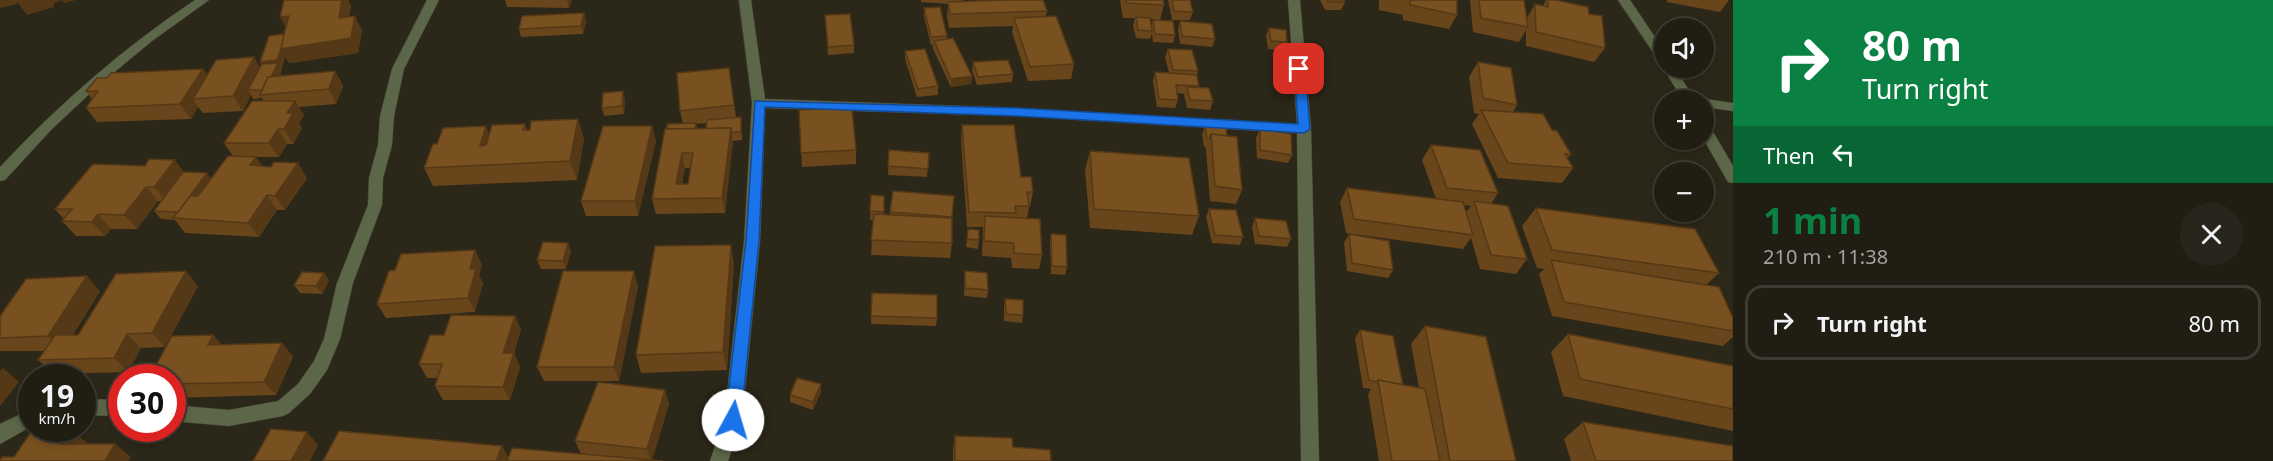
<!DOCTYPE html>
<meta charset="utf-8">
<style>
:root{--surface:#201d13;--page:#28261c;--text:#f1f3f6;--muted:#a2a2a0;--line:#3d3b33;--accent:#0b8043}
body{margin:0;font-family:"Noto Sans",sans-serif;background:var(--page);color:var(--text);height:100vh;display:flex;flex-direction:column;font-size:22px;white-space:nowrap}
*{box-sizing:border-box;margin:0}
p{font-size:20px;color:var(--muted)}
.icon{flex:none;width:33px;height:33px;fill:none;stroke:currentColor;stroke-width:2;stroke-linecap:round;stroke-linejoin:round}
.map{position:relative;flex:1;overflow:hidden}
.side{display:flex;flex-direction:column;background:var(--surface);width:540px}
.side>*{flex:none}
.guide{background:#0b8043;color:#fff;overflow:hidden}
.buttons{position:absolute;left:1654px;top:18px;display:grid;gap:12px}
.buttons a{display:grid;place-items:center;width:60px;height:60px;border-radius:50%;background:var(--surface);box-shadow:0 3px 9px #0003,0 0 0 2px var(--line);font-size:30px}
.speed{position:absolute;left:18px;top:364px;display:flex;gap:12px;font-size:30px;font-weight:700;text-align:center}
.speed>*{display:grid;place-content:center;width:78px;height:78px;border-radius:50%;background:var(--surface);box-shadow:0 3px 9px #0003,0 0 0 2px var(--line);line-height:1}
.speed small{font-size:15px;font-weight:400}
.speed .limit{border:9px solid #d22;background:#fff;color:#111}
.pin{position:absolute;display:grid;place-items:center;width:51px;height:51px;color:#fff;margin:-26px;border-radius:12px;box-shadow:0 3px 9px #0006}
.me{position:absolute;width:66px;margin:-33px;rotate:6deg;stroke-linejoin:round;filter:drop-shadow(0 0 4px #0008)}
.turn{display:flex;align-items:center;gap:21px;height:126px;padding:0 30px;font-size:27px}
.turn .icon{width:78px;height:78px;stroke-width:2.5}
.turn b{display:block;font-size:42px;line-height:51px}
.then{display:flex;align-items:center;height:57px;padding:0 30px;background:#0003;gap:12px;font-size:22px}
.round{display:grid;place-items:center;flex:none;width:63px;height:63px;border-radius:32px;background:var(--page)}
.headline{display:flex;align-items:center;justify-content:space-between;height:102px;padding:0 30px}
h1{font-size:36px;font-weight:700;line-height:45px;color:var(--accent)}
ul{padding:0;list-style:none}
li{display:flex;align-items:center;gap:18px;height:75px;margin:0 12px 9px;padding:0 18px;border:3px solid var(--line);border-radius:18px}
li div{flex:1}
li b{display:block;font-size:22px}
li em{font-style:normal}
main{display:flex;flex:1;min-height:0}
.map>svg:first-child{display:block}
</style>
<main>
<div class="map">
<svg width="1733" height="461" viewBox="0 0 1733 461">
<rect width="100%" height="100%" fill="#2b2719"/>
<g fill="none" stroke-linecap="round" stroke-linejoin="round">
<!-- minor casing -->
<g stroke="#474336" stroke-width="1">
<g id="minor">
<path d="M195,0H209L152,41L100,84L51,130L5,180L0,181V167C59,104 123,48 195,0Z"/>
<path d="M427,0H439L404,69L394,116L392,145L383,178L382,205L353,283L340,339L327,370L310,394L289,413L283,416L229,426L172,421V405L229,410L278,401L298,384L314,361L324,339L337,283L368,205L369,178L378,145L380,116L392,69Z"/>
<path d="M739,0H751L765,99L1017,108L1297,124L1288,0H1300L1311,129L1319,461H1301L1297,133L1017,116L765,108L760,241L742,420L728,461H710L724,420L744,241L752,103Z"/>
<path d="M1618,0H1630L1665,52V65L1661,64Z"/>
<path d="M1665,65V68H1675L1695,100H1683L1663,68Z"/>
<path d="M1704,99L1733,103V111L1704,107V100H1699Z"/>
<path d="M1704,123L1709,125L1733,166V183L1728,182L1704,140Z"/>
<path d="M82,399L122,400V416L82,415Z"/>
<path d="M32,409V426L0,444V424Z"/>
</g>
</g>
<!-- minor -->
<use href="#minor" fill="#5c6648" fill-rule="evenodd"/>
</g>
<!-- wall -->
<g fill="#68451b" fill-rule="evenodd">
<path d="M284,0H348L351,6L349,17L362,30L358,53L289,63L285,57L282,68H281L282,71L280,76L335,71L343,86L336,104L299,107L304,115L299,123L302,128L293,144H287L279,157H256L262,166L307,178L285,210H277L259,237L185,233L175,220L161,219L154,211L161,201H158L137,229H111L105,236H76L62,221L64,219L55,209L184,172L211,179L233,156L224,143L263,101L262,98L253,99L251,95L243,111L203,113L198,107L191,119L97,122L86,108L92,99L86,91L203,69L207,75L260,67L261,65L260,62L284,34L286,28Z"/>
<path d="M505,0H572L569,8L507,7Z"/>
<path d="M921,0H963V1L1047,11L1046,16L1074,64L1071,79L1028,81L1012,32L1013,26L949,28L947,16L948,4L921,2Z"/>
<path d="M1120,0H1163L1164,5L1160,20L1150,19L1151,27L1153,20L1175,35L1173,43L1153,42L1152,33L1150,39L1136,38L1133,26L1135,18H1123Z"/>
<path d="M1168,0H1190L1193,12L1190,20H1172Z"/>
<path d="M1320,0H1344L1345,2L1341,10H1325Z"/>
<path d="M1379,0H1457V15L1449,29L1403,20V15L1379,10Z"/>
<path d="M1470,0H1524L1527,18L1535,4L1543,6L1546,0H1556L1589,14L1605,48L1594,62L1526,46V30L1519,42L1473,32Z"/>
<path d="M1667,0H1729L1720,12L1667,2Z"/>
<path d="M924,8L947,36V39L972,76L971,84L951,87L933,49V45H931L924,16Z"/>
<path d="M825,15L854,45V53L828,55Z"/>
<path d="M586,21L583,34L521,37L519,29Z"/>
<path d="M1180,21L1215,39L1212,47L1180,44L1178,29Z"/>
<path d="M1269,28L1287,42L1284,51L1268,49L1266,36Z"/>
<path d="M1168,49L1198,71L1197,75L1199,86L1198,88L1213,101L1210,110L1187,108L1184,95L1185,94L1177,93L1178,100L1175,108L1157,107L1153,81L1155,72L1169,73L1165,57Z"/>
<path d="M905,51L938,86V95L917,97L905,59Z"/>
<path d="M973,62L1013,74L1012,82L977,85L972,70Z"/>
<path d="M1478,62L1517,105L1513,112L1552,130L1571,154L1568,158L1573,168L1562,183L1498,178L1472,124L1479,114L1474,113L1469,77Z"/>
<path d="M729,68L736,117H741L742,140L732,141L725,213L656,214L652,199L667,129L683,123L680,111ZM707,123L706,129H697L696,124ZM685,168H690L688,184H682Z"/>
<path d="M625,99L624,114L604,116L602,108Z"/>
<path d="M799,110L856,150V164L802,167Z"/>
<path d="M525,124L527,130L584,138L577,180L433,186L424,168L437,144L489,135Z"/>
<path d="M962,125L1021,177L1033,192L1030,207H1029L1027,219L1042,255L1039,269L1012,268L1011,258L982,256L983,227H967L961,140Z"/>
<path d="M652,126L656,141L638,216H586L581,201Z"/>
<path d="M1205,126L1227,136L1242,190L1236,204L1210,201L1206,149V147H1204L1202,134Z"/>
<path d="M1260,129L1292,155L1288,163L1257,158L1256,138Z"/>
<path d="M1431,145L1498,193L1491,204L1527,259L1516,274L1480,269L1471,238L1463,249L1346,233L1340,202L1347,188L1436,199L1422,160ZM1464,205L1471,206L1466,212Z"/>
<path d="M889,150L929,153L927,177L888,175Z"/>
<path d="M1090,151L1199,216L1192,235L1090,228L1085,170Z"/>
<path d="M893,191L952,220V243L950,258L871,255L873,220H870L871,195L884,196V215H890Z"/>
<path d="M1536,208L1719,273L1706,285L1733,318V337L1723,346L1552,316L1539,274L1544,269L1537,268L1522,226Z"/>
<path d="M1209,209L1243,237L1240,245L1212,243L1206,217Z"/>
<path d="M1255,218L1291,239L1287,247L1255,244L1252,227Z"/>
<path d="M968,229L979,240L978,249L966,247Z"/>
<path d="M1051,234L1067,267L1065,275L1051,274L1050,242Z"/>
<path d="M1349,234L1393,270L1388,278L1347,271L1344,243Z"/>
<path d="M571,251L566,269H541L537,260Z"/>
<path d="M482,264L479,276L483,283L475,312L386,318L377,304Z"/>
<path d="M734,264L727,370L641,373L636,355Z"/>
<path d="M965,271L988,290L987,298L964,296Z"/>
<path d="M324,273L329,281L322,294L300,293L294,285Z"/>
<path d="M198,286L165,347L141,348L128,372L54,374L38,360L45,351H0V316L100,291L73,335H78Z"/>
<path d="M638,286L619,381H544L537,367Z"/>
<path d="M872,293L937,318L936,326L871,324Z"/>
<path d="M1005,299L1023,315L1022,323L1004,321V307Z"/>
<path d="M515,316L521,330L514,353L520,367L510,400H443L435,386L437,378H427L419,364L444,335Z"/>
<path d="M1425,326L1516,461H1379L1368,394L1371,389L1363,388L1355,338L1360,330L1403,385L1419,388L1411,344Z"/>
<path d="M1568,334L1733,366V431L1563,396L1551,352Z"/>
<path d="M213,335L222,345L282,343L293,357L276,395L172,398V378Z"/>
<path d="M665,390L669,404L652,460L323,461L502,446L508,457L581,454L575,441Z"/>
<path d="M821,392L813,410L790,402V395Z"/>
<path d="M1583,422L1733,461H1571L1564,439Z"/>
<path d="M955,436L1051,461H953V449Z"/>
</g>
<!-- shaded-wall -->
<g fill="#553816">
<path d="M0,0H76L64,3L62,0L54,3V7L27,15L17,2V4L0,8Z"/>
<path d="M320,0H348L351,6L346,33Z"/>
<path d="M567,0H572L569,8Z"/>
<path d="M584,13L586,21L583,34L581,26Z"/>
<path d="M289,16L288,32L280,17Z"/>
<path d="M355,16L362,30L358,53L289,63L285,57L282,68H281L282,71L272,94L265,70L260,62L280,49Z"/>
<path d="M254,57L263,72L248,90L251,95L243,111L233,96Z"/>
<path d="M203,69L213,84L193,99L198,107L191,119L180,104Z"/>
<path d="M335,71L343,86L336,104L329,89Z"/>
<path d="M972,76L971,84L951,87V79Z"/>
<path d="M623,91L625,99L624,114L622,106Z"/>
<path d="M295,101L304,115L299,123L302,128L293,144L284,129L287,113Z"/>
<path d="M578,119L584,138L577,180L570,161Z"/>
<path d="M486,126L494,145L480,146Z"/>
<path d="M652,126L656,141L638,216L635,201Z"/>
<path d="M731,128L733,143L725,213L722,198Z"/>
<path d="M278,129L287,144L279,157L269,143Z"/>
<path d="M682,153L685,168L679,198L676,184Z"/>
<path d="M256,157L266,172L250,165Z"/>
<path d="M175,160L186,175L166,201L154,187Z"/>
<path d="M298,163L307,178L285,210L275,196Z"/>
<path d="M207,173L213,181L186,219L179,212Z"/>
<path d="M146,187L158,201L137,229L124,215Z"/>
<path d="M267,195L277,210L259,237L248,223Z"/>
<path d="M98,214L111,229L105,236L92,222Z"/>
<path d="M568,243L571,251L566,269L563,261Z"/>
<path d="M731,245L734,264L727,370L723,352Z"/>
<path d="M475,250L482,264L479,276L483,283L475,312L468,298L470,269Z"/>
<path d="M186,271L198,286L165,347L152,333Z"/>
<path d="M634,271L638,286L619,381L614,367Z"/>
<path d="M324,273L329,281L322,294L316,286Z"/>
<path d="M87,276L100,291L63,350L48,336Z"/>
<path d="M515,316L521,330L514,353L520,367L510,400L503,387V353Z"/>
<path d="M127,334L141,348L128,372L114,358Z"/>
<path d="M213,335L226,349L208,345Z"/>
<path d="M282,343L293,357L276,395L264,382Z"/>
<path d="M3,368L19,382L0,406V371Z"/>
<path d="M821,384V392L813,410V402Z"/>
<path d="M665,390L669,404L652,461H651L647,449Z"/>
<path d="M70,429L86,442L76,457L60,444Z"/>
<path d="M307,432L318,445L310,461H291Z"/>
<path d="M115,444L131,457L128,461H105Z"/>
<path d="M502,446L510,461H496Z"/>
</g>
<!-- building -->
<g fill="#79501f" stroke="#553816" stroke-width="1.5" fill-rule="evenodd">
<path d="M284,0H342L339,18L355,16L351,38L280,49L289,16L280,17Z"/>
<path d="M1006,0H1043L1047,11L950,14L948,2Z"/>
<path d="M1126,0H1163L1164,5L1126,3Z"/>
<path d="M1172,0H1190L1193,12L1174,11Z"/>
<path d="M1327,0H1344L1345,2H1328Z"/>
<path d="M1410,0H1457V15L1410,5Z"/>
<path d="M1479,0H1524L1528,27L1481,18Z"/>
<path d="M1548,0H1556L1588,7L1589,14L1602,16L1605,48L1536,32L1535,4L1548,7Z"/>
<path d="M940,7L947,36L931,37L924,8Z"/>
<path d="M584,13L581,26L519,29L522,16Z"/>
<path d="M850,14L854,45L828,47L825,15Z"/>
<path d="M1056,16L1074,64L1030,67L1014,18Z"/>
<path d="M1136,17L1150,18L1152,31L1138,30Z"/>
<path d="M1153,20L1173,21L1175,35L1155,34Z"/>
<path d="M1180,21L1212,24L1215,39L1182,36Z"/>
<path d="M1269,28L1286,30L1287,42L1271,41Z"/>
<path d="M284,34L281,49L277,60L260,62L269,36Z"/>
<path d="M953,38L972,76L951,79L934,41Z"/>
<path d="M925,49L938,86L918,89L905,51Z"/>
<path d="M1168,49L1192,50L1198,71L1173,70Z"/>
<path d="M254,57L233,96L193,99L216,60Z"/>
<path d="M1008,60L1013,74L978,77L973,62Z"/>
<path d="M1478,62L1511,68L1517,105L1483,98Z"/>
<path d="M278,63L271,77H268L262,90H248L262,64Z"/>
<path d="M729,68L734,105L680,111L677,73Z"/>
<path d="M203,69L180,104L86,108L98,91H86L97,78H107L111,73Z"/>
<path d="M335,71L329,89L260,95L268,77Z"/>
<path d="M1155,72L1197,75L1199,86L1176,85L1178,100L1159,99Z"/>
<path d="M1187,87L1209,88L1213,101L1190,100Z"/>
<path d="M623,91L622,106L602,108L603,93Z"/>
<path d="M252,101H295L287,113H293L284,129H278L269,143H224Z"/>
<path d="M852,108L856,150L801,153L799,110Z"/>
<path d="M1481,110L1543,114L1552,130L1557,131L1571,154H1565L1573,168L1508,163Z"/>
<path d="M741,117V132H731V128L706,129L707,120Z"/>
<path d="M578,119L570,161L424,168L433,144H437L443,128L486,126L480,146L486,145L492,125L525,124L523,130H530L531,121Z"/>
<path d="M696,123L695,129H667V124Z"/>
<path d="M962,125H1014L1021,177H1031L1033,192H1027L1029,206H1015L1016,213L969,212Z"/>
<path d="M603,126H652L635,201H581Z"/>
<path d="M1205,126L1226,128L1227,136L1211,134L1209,139L1207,138Z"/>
<path d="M731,128L722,198L652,199L665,129ZM682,153H693L688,184H676Z"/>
<path d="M1260,129L1291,134L1292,155L1260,150Z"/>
<path d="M1211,134L1237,137L1242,190L1215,186Z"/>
<path d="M1431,145L1480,150L1498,193L1447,188Z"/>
<path d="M889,150L929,153L928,169L888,166Z"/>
<path d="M1090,151L1189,158L1199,216L1094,209Z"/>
<path d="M228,156L256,157L250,165L271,167L274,162L298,163L275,196L267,195L248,223L173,218L190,196H198Z"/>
<path d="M149,159L175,160L154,187H146L124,215L98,214L92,222L62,221L72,209H55L93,164L145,166Z"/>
<path d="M183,172L207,173L178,212L154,211Z"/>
<path d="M1347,188L1463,202L1473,235L1354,219Z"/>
<path d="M893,191L954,196L952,217L890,212Z"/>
<path d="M871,195L884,196V212L870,211Z"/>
<path d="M1474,201L1508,206L1527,259L1491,255Z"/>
<path d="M1536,208L1695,229L1719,273L1552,250Z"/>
<path d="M1209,209L1236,210L1243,237L1215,235Z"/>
<path d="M874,214L952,218V243L871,240Z"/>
<path d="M985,216L1040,219L1042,255L1014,253V243L984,241Z"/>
<path d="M1255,218L1286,221L1291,239L1259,236Z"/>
<path d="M968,229L979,230V240L967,239Z"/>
<path d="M1051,234L1066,235L1067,267L1052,266Z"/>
<path d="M1349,234L1389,241L1393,270L1352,263Z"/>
<path d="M543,242L568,243L563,261L537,260Z"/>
<path d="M731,245L723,352L636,355L655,246Z"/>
<path d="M475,250L470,269H476L468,298L377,304L389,271L395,270L401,254Z"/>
<path d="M1551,260L1719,287L1733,318V331L1564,302Z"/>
<path d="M186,271L152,333L127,334L114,358L38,360L55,335H78L116,274Z"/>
<path d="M563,271H634L614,367H537Z"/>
<path d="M965,271L987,273L988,290L965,288Z"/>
<path d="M302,272L324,273L316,286L294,285Z"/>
<path d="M87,276L48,336L0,338V316L26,279Z"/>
<path d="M872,293L937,295V318L871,316Z"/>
<path d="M1005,299L1023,300V315L1006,314Z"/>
<path d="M451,315L515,316L503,353H514L503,387L435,386L442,364H419L430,335H444Z"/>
<path d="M1425,326L1486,337L1516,461H1450Z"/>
<path d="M1360,330L1393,336L1403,385L1378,380L1377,382L1369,380Z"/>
<path d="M1568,334L1733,366V409L1580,379Z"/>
<path d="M213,335L208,345L282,343L264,382L172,384V378H149L172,336Z"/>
<path d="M797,378L821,384L813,402L790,395Z"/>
<path d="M1378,380L1425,389L1440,461H1392Z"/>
<path d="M598,382L665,390L647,449L575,441Z"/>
<path d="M1583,422L1733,446V461H1596Z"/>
<path d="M33,429H70L60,444H115L105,461H0L2,457H14Z"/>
<path d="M271,429L307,432L291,461H253Z"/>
<path d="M339,431L502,446L496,461H323Z"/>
<path d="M955,436L1012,438L1013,447L1050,450L1051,461H955Z"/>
<path d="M512,448L663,461H507Z"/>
</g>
<!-- route -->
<path fill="#1a73e8" stroke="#114b97" stroke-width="1.5" d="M1299,65L1305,69L1310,129L1304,133L1017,116L765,107L759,241L741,420L739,425L733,427L727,425L725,420L746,241L755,101L1017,108L1298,124L1294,69Z"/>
</svg>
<div class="buttons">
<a><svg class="icon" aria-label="sound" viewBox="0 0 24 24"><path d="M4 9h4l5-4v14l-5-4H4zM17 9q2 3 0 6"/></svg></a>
<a>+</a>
<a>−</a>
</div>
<div class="speed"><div>19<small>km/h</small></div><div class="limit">30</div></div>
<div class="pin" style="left:1299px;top:69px;background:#d93025"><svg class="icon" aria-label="arrive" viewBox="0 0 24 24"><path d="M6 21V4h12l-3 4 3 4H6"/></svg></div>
<svg class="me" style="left:733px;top:420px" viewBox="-20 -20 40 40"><circle r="19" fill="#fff"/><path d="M0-13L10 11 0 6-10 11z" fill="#1a73e8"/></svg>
</div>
<section class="side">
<div class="guide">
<div class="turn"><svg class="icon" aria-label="right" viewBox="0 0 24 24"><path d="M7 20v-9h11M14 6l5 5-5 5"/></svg><div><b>80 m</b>Turn right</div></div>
<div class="then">Then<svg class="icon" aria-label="left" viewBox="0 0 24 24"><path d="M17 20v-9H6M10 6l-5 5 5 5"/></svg></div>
</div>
<div class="headline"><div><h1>1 min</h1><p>210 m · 11:38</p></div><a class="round"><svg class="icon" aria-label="close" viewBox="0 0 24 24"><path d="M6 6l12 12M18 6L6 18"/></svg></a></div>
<ul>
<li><svg class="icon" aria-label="right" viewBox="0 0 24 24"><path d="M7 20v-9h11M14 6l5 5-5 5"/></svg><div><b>Turn right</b></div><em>80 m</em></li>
</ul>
</section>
</main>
